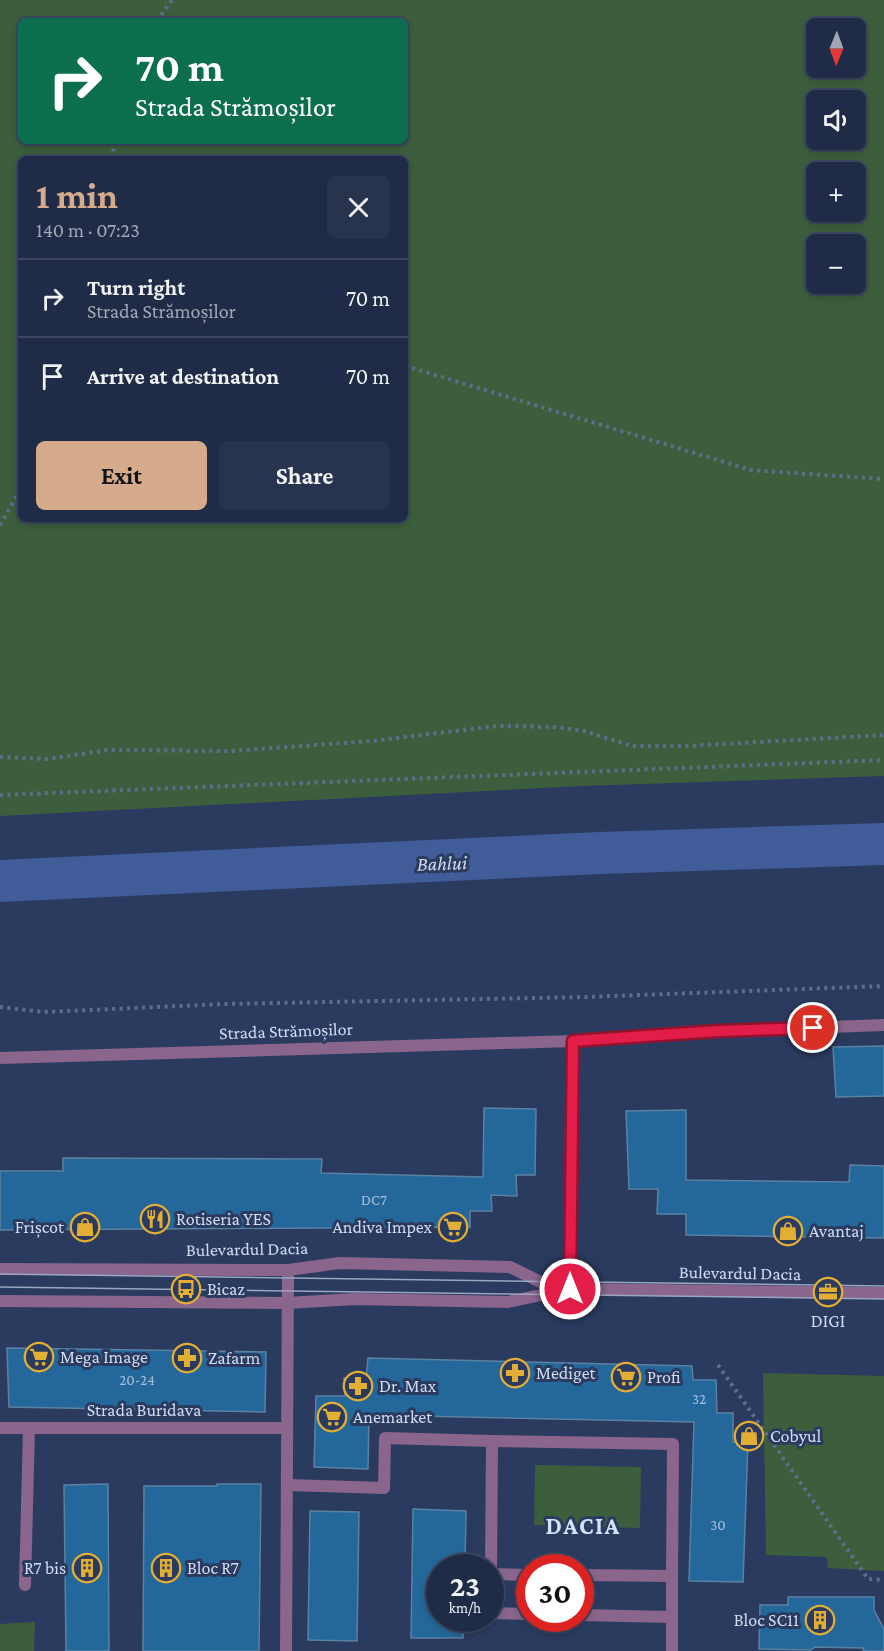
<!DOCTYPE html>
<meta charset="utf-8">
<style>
:root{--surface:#202c47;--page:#28344e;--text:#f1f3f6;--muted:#a2a7b4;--line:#3d4860;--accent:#d6ab8b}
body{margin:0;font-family:"Crimson Pro",serif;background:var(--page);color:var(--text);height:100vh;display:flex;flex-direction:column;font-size:22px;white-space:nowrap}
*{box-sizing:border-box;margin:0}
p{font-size:20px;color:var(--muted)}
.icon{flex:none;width:33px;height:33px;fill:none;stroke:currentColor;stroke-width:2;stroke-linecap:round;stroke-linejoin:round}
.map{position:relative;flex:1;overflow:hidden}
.side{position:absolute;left:18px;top:156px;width:390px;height:366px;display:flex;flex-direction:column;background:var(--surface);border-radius:9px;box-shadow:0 3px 9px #0003,0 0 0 2px var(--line)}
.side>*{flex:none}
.hud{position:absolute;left:18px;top:18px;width:390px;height:126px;border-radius:9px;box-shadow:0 3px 9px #0003,0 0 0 2px var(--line);background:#0b6e4f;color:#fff;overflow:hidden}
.needle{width:39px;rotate:181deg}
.buttons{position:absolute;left:806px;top:18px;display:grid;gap:12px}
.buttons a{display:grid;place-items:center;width:60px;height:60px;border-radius:9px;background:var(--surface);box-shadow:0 3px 9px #0003,0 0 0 2px var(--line);font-size:30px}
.speed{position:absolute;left:426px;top:1554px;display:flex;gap:12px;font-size:30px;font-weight:700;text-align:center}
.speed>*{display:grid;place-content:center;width:78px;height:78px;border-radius:50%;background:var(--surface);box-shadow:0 3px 9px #0003,0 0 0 2px var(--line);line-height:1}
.speed small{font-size:15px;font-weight:400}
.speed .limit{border:9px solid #d22;background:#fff;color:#111}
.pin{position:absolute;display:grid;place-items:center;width:51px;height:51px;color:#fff;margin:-26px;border:3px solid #fff;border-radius:50%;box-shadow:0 2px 6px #0007}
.me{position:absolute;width:66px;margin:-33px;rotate:0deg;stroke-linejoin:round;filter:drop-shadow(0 0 4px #0008)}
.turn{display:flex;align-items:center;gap:21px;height:126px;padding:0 18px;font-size:27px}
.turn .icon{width:78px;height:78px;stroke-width:2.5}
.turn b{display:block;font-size:42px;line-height:51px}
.round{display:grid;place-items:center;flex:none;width:63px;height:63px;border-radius:9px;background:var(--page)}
.head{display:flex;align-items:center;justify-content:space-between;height:102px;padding:0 18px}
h1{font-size:36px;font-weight:700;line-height:45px;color:var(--accent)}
.primary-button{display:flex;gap:12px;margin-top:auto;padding:12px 18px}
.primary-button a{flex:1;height:69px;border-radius:9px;background:var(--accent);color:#111;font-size:24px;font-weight:700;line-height:69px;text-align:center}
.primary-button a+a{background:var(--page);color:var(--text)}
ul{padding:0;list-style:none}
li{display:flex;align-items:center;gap:18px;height:78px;padding:0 18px;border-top:2px solid var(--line)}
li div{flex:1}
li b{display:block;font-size:22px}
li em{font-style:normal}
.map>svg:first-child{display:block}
</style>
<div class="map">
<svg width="884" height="1651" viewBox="0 0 884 1651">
<rect width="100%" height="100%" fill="#2b3b5f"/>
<!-- green -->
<g fill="#3c5e3c" fill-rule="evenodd">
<path d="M0,0H884V776L581,786L0,816ZM21,21H405V141H21ZM816,28H855V68H816ZM816,100H855V140H816ZM21,159H405V519H21ZM816,172H855V212H816ZM816,244H855V284H816Z"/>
<path d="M763,1373L884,1376V1571L828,1568L827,1557L766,1555Z"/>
<path d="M535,1465L641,1467L640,1528L534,1525Z"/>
<path d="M35,1622L34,1651H0V1624Z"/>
</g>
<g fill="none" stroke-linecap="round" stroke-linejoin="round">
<!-- river -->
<path stroke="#405c99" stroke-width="42" d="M0,881L600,853L884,844"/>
</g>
<!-- building -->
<g fill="#24689b" stroke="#5b81a2" stroke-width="1.5">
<path d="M884,1046V1096L836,1097L833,1047Z"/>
<path d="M484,1108L536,1109L535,1175H516L517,1196L491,1195L492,1211H470V1227L0,1230V1171H63V1158L322,1159L321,1173L483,1177Z"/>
<path d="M686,1110V1180L849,1182L850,1165L884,1166V1238L686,1235V1214H657L658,1189H629L626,1111Z"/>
<path d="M7,1348L266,1352L265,1412L9,1407Z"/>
<path d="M368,1358L692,1366L693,1380H716L717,1413H733V1442H748L743,1582L689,1581L694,1422L369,1415L368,1469L314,1467L316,1396H345L344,1378H366Z"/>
<path d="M108,1484L109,1651H66L64,1485Z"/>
<path d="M217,1484H261L259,1651H143L144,1486H217Z"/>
<path d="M413,1509L466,1511L465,1568H440V1618H464L463,1638H411Z"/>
<path d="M310,1511L359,1512L357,1641L308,1640Z"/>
<path d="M788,1597H874V1610L884,1629V1651H863L864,1648L815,1647L811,1650L759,1649L760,1605H788Z"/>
</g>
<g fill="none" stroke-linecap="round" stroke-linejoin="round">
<!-- path -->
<g stroke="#5f6d8d" stroke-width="4" stroke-dasharray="3 4.5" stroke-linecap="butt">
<path d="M157,21L172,0"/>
<path d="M113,159L114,141"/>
<path d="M405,366L751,470L884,479"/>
<path d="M0,525L21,489"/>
<path d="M0,757L48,759L108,750L231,751L372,741L497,726L556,727L584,731L632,746H687L884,735"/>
<path d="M0,795L884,760"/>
<path d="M0,1007L44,1012L224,1004L586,997L884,986"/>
<path d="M718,1365L868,1579L884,1580"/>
</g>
<!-- service -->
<g stroke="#8a658c" stroke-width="12">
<path d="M492,1441L673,1444L672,1576"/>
<path d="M288,1485L384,1488L385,1438L492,1441L491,1574L530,1575"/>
<path d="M491,1574V1613L530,1614"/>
<path d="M580,1575L672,1576V1651"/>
<path d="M25,1585L29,1428"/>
<path d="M580,1615L672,1617"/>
</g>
<!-- minor -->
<g stroke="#8a658c" stroke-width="12">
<path d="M0,1058L573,1041L718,1031L884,1025"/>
<path d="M570,1289L573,1041"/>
<path d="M0,1428H287"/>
<path d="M286,1651L288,1270"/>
</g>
<!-- tertiary -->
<g stroke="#8a658c" stroke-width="12">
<path d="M0,1269L288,1270L340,1263L510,1267L561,1292"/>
<path d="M0,1301L287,1303L355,1299L508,1302L570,1289L884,1293"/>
</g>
<!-- tram -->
<g stroke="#99a6c0" stroke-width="1.5">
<path d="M0,1274L884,1286"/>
<path d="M0,1287L884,1299"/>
</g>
</g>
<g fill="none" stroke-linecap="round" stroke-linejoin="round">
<!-- route casing -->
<g stroke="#92132f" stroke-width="15">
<path id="route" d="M570,1289L573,1041L718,1031L813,1028"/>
</g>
<!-- route -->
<use href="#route" stroke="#e11d48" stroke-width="10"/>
</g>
<!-- icons -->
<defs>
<g id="restaurant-ring" transform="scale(1.5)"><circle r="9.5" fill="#2b3b5f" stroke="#e2af34" stroke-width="1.5"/><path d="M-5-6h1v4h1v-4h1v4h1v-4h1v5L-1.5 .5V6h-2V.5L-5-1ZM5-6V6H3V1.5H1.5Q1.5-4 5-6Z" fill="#e2af34"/></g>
<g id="shop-ring" transform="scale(1.5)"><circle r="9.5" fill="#2b3b5f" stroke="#e2af34" stroke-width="1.5"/><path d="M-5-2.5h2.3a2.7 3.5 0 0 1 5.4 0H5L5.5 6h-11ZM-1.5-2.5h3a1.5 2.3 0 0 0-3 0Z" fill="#e2af34"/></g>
<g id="supermarket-ring" transform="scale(1.5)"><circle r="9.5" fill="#2b3b5f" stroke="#e2af34" stroke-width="1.5"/><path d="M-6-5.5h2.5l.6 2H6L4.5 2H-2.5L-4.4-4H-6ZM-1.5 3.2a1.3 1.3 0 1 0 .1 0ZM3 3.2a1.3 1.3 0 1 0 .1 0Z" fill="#e2af34"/></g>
<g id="bus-ring" transform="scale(1.5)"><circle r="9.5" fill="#2b3b5f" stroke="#e2af34" stroke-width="1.5"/><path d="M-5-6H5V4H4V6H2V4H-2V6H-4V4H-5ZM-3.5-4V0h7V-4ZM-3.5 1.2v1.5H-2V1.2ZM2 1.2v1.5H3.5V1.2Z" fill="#e2af34"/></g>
<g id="office-ring" transform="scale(1.5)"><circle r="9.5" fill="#2b3b5f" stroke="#e2af34" stroke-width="1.5"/><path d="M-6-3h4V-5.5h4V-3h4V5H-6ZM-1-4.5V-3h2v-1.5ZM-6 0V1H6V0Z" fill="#e2af34"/></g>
<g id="pharmacy-ring" transform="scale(1.5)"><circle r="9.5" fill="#2b3b5f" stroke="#e2af34" stroke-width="1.5"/><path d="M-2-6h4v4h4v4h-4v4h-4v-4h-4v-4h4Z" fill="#e2af34"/></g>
<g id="building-ring" transform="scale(1.5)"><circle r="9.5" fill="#2b3b5f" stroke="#e2af34" stroke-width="1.5"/><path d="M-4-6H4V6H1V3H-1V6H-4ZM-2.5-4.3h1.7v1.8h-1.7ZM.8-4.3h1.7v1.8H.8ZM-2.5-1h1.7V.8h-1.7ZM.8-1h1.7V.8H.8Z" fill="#e2af34"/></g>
</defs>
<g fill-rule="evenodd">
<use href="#restaurant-ring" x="155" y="1219"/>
<use href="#shop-ring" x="85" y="1227"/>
<use href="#supermarket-ring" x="453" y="1227"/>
<use href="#shop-ring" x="788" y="1231"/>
<use href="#bus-ring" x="186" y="1289"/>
<use href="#office-ring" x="828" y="1292"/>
<use href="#supermarket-ring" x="39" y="1357"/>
<use href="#pharmacy-ring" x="187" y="1358"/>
<use href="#pharmacy-ring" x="515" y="1373"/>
<use href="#supermarket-ring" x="626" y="1377"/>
<use href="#pharmacy-ring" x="358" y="1386"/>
<use href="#supermarket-ring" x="332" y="1417"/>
<use href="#shop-ring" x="749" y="1436"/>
<use href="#building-ring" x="87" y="1568"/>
<use href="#building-ring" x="166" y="1568"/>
<use href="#building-ring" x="820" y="1620"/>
</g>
<g text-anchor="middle" stroke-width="6" stroke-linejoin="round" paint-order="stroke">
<!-- number labels -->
<g font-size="15" fill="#a6bfdc">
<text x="374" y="1205">DC7</text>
<text x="137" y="1385">20-24</text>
<text x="699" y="1404">32</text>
<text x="718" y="1530">30</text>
</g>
<!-- street labels -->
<g font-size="18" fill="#d1dcf2" stroke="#2b3b5f">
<text transform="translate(286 1031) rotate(-2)" y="6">Strada Strămoșilor</text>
<text transform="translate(247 1249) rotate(-1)" y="6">Bulevardul Dacia</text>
<text transform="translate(740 1273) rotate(1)" y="6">Bulevardul Dacia</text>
<text x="144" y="1416">Strada Buridava</text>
</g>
<!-- poi labels -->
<g font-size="18" fill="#d1dcf2" stroke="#2b3b5f" text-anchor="start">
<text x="176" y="1225">Rotiseria YES</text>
<text x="64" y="1233" text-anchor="end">Frișcot</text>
<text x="432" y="1233" text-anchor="end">Andiva Impex</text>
<text x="809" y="1237">Avantaj</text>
<text x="207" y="1295">Bicaz</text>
<text x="828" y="1327" text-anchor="middle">DIGI</text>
<text x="60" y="1363">Mega Image</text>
<text x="208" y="1364">Zafarm</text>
<text x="536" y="1379">Mediget</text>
<text x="647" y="1383">Profi</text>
<text x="379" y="1392">Dr. Max</text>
<text x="353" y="1423">Anemarket</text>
<text x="770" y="1442">Cobyul</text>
<text x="66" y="1574" text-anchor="end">R7 bis</text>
<text x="187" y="1574">Bloc R7</text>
<text x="799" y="1626" text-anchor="end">Bloc SC11</text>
</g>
<!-- water labels -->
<g font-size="20" font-style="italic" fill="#d3dcee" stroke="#2b3b5f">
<text transform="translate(442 863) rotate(-2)" y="7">Bahlui</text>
</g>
<!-- district labels -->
<g font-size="24" font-weight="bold" letter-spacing="1.5" fill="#d5e2fc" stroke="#2b3b5f">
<text x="583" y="1534">DACIA</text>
</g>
</g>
</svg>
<div class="buttons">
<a><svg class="needle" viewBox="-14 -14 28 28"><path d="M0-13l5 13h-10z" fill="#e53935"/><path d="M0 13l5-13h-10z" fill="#a2a7b4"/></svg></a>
<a><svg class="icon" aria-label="sound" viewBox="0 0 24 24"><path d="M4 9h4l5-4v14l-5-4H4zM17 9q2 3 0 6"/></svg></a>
<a>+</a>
<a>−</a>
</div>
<div class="speed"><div>23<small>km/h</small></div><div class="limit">30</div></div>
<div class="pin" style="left:813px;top:1028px;background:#d93025"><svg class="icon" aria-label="arrive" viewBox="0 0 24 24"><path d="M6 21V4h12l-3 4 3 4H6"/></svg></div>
<svg class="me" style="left:570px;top:1289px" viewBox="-20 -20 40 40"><circle r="17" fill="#e11d48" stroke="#fff" stroke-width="3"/><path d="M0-11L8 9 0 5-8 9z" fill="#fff"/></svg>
<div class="hud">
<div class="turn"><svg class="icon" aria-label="right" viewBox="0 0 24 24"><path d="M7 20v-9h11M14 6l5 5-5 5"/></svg><div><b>70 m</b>Strada Strămoșilor</div></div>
</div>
<section class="side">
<div class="head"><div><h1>1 min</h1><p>140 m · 07:23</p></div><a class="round"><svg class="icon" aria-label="close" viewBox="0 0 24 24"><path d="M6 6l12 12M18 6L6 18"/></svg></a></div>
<ul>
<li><svg class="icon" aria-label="right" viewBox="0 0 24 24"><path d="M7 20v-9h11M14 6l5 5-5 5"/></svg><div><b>Turn right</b><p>Strada Strămoșilor</p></div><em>70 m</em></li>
<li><svg class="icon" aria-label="arrive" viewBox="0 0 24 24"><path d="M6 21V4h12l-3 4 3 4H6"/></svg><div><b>Arrive at destination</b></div><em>70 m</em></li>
</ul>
<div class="primary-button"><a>Exit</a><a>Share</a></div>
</section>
</div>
